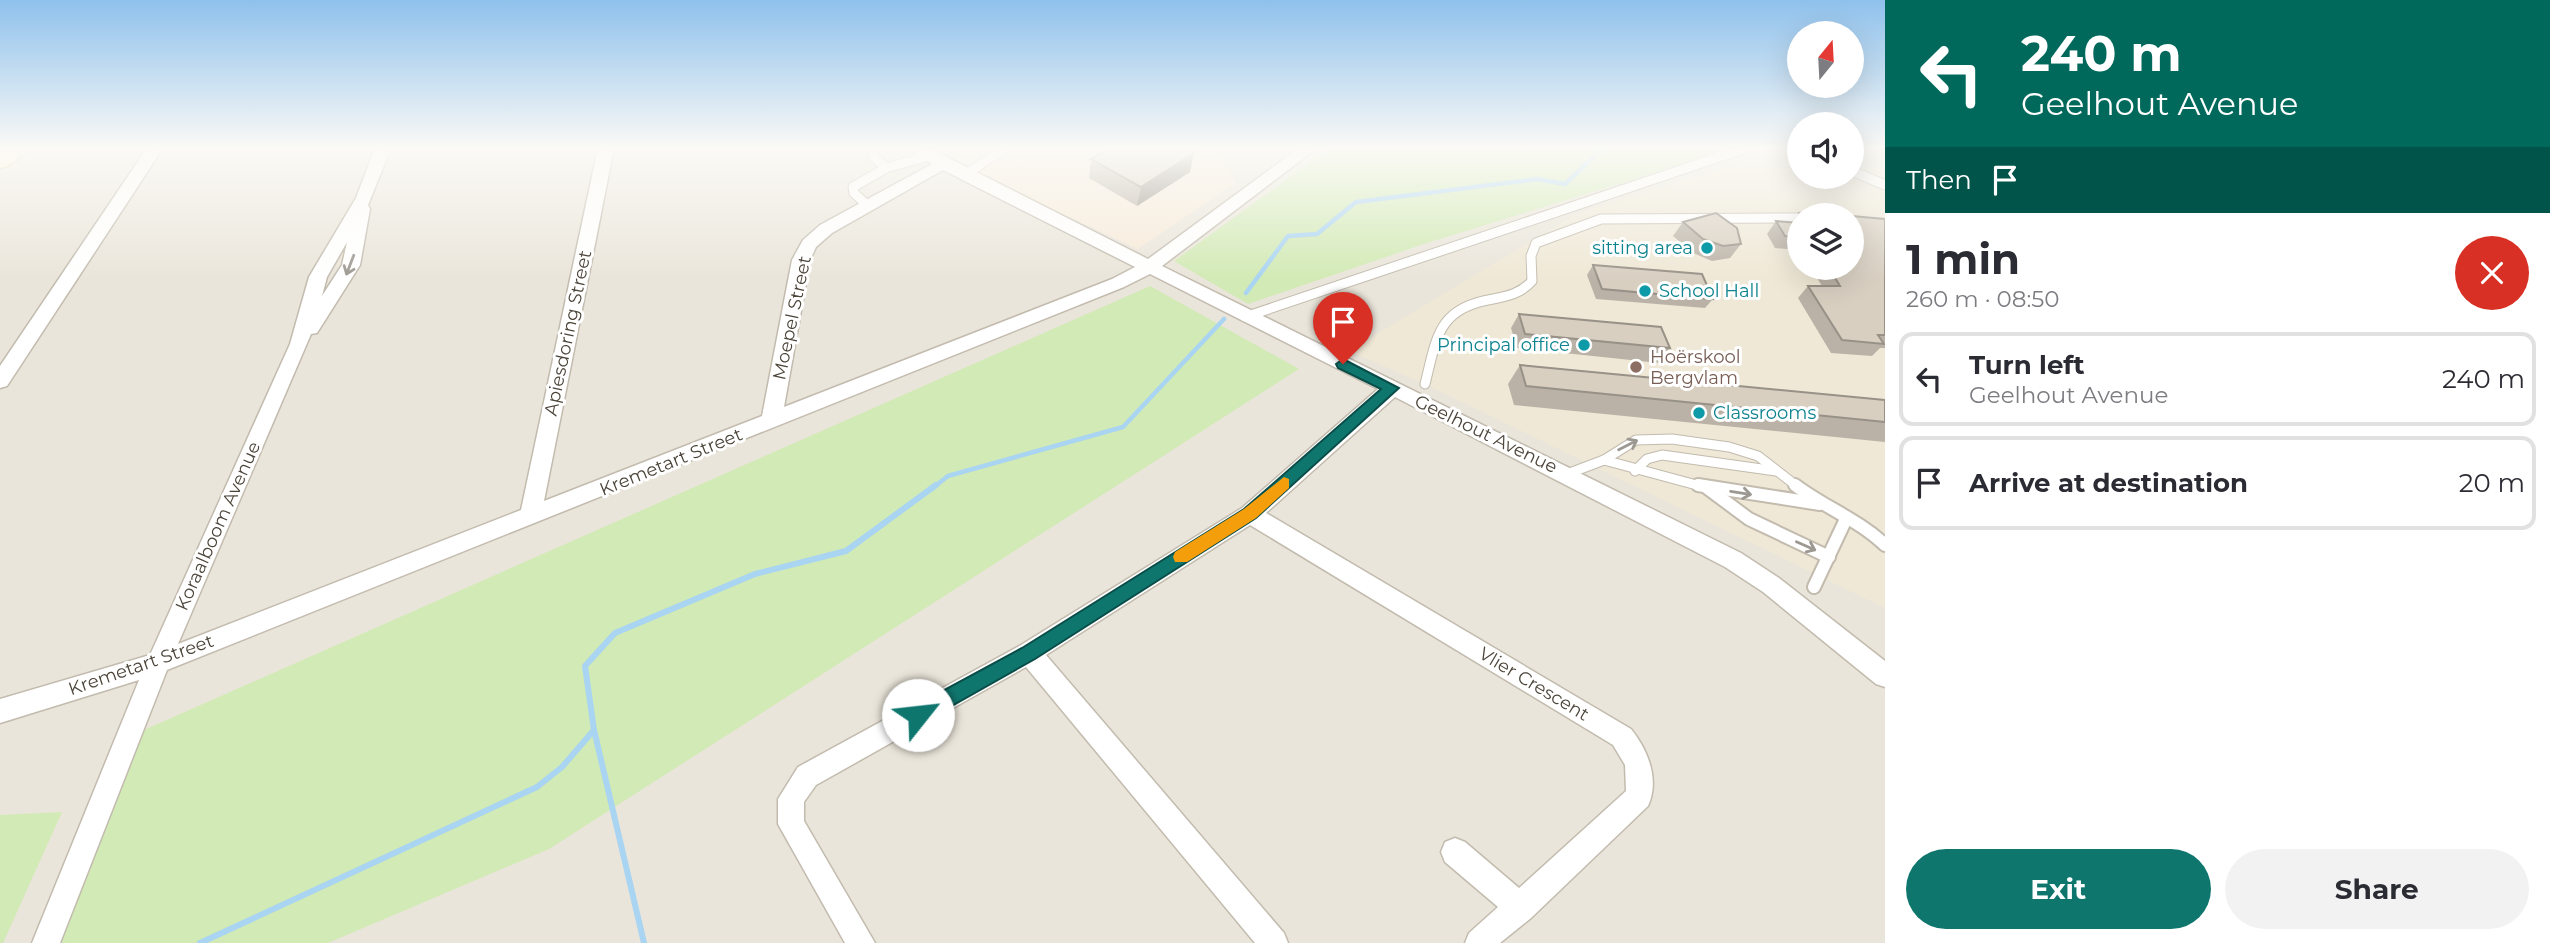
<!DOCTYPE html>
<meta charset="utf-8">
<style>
:root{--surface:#fff;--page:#f2f2f3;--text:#2b2b33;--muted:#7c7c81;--line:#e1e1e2;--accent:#0f766e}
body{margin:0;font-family:Montserrat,sans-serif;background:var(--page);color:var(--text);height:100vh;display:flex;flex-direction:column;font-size:26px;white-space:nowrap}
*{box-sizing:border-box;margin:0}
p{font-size:23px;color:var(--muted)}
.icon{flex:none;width:38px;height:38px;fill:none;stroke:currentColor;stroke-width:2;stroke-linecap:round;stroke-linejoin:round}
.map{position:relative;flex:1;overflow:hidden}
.details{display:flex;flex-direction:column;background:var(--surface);width:665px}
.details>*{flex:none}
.hud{background:#00695c;color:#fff;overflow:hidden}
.needle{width:46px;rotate:18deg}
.tools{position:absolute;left:1787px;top:21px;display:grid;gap:14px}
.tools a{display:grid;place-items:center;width:77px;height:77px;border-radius:50%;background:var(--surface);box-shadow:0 7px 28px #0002;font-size:35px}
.pin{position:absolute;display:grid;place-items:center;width:60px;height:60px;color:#fff;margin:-72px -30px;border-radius:50% 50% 50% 0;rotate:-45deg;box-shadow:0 0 7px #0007}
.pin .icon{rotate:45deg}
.me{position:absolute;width:77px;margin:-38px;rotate:61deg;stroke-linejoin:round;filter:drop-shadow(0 0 5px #0008)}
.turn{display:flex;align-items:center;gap:24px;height:147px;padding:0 21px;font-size:32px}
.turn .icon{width:91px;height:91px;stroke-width:2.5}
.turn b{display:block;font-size:49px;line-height:60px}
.then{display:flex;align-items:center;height:66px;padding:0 21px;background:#0003;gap:14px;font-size:26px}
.round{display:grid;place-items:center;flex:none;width:74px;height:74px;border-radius:37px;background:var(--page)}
.head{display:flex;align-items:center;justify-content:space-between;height:119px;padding:0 21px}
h1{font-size:42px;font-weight:700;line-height:52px}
.button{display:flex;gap:14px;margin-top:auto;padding:14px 21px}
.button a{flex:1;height:80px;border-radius:42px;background:var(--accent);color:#fff;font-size:28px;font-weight:700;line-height:80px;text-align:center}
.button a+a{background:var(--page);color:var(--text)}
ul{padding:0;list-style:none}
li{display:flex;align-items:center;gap:21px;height:94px;margin:0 14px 10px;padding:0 7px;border:4px solid var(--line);border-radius:14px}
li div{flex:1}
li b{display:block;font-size:26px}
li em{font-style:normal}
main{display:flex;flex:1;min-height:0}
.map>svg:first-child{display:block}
</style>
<main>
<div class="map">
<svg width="1885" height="943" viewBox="0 0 1885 943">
<rect width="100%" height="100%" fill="#f6f3ec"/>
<!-- residential -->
<path fill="#eae5da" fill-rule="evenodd" d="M0,148H1799V177H1852V148H1885V943H0ZM1799,215H1852V268H1799Z"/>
<!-- commercial -->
<path fill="#f7ead8" d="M939,148H1217L1235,183L1138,249L984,177L957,162Z"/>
<!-- education -->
<path fill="#efe8d6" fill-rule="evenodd" d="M1791,148H1799V177H1852V148H1885V608L1425,384L1349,351L1578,213ZM1799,215H1852V268H1799Z"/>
<!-- green -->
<g fill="#d2eab5">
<path d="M1330,148H1735L1427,243L1248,304L1174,261Z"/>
<path d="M1150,286L1299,369L549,849L328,943H59L144,730Z"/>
<path d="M62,812L3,943H0V815Z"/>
</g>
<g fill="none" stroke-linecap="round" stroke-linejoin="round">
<!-- stream-far1 -->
<g stroke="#a9d4f2" stroke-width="4.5">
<path d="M1246,293L1288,236L1317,234L1356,202L1537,179L1565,184L1603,148"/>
<path d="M934,487L948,476L1123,427L1224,319"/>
</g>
<!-- stream -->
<g stroke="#a9d4f2" stroke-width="6">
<path d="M594,730L644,943"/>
<path d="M200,943L537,787L562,767L594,730L585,666L615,633L755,574L846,551L936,485"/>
</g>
<!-- service-far1 casing -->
<g stroke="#c2bbae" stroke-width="11">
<g id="service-far1">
<path d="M875,148L873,156L886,168L929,156"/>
<path d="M1852,171L1885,185"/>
<path d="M965,175L1005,148"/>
<path d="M868,206L854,193L853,187L886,168"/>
<path d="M1245,317L1746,148"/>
<path d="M1425,384C1437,336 1438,308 1493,299C1509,296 1521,293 1532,281L1531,256L1536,243L1601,219L1799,218"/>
<path d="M1604,460L1704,487"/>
<path d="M1635,471L1647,459L1662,455L1776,471"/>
<path d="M1567,474L1604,460L1636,440L1672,439L1729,447L1758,456L1798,487"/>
</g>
</g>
<!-- service casing -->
<g stroke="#c2bbae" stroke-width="16">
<g id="service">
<path d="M1698,485L1820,504"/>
<path d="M1795,485C1824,507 1859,520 1885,545"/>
<path d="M1706,487L1749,519L1829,557"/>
<path d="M1814,587L1846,519"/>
</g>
</g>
<!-- minor casing -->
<g stroke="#c2bbae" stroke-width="3">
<g id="minor">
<path d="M147,148H163L7,386L0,388V366Z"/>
<path d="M375,148H391L368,205L370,209L360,265L317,333L311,334L178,644L521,510L598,148H614L544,501L762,416L792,260L803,240L820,225L932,164L910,148H929L1148,259L1299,148H1317L1162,266L1741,553L1779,578L1885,661V687L1876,684L1763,592L1725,567L1395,397L1266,513L1631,729C1648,750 1660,780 1648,806L1531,918L1500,943H1465L1469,933L1498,907L1445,862L1441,852L1445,842L1455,838L1465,842L1519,888L1626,791L1625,765L1613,745L1250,525L1046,655L1284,933L1288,943H1255L1026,667L816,785L804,802V821L875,943H845L778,824V799L798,767L1021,645L1242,508L1378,389L1150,274L1124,287L167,670L60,943H32L139,680L0,723V699L150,655L290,344L309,277L356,198ZM943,170L1135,267L1112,279L784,407L810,260L816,247L832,233ZM347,242L342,265L322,296L327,277Z"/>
</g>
</g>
<!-- secondary casing -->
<g stroke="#d6c79b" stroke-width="3">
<path id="secondary" d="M5,148H32L8,166L0,168V151Z"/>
</g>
<!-- service-far1 -->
<use href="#service-far1" stroke="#fff" stroke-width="9"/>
<!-- service -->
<use href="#service" stroke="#fff" stroke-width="12"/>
<!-- minor -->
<use href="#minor" fill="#fff" fill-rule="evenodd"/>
<!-- secondary -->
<use href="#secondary" fill="#fff3cd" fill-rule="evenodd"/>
</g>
<!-- wall -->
<g fill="#bab2a6">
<path d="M1091,159L1190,172L1137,206L1089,178Z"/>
<path d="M1799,213L1848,215H1799V250L1775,248L1767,234L1776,221L1791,223Z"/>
<path d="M1885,219V348H1880L1872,356L1831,353L1798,298L1808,286H1822L1811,268H1852Z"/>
<path d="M1683,222L1741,244L1730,258L1712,261L1693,253L1673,236Z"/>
<path d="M1593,265L1713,299L1705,308L1596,299L1587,275Z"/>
<path d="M1519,314L1670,348L1659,363L1517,348L1511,328Z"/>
<path d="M1520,365L1885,400V442L1514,405L1508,384Z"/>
</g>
<!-- shaded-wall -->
<path fill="#979187" d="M1194,153L1190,172L1137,206L1141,187Z"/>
<!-- building -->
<g fill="#d8cfc1" stroke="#979187" stroke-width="2">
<path d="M1110,148H1192L1194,153L1141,187L1091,159Z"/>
<path d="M1812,212L1848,215H1800L1799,213Z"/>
<path d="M1716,213L1737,228L1741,244L1723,246L1703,239L1683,222Z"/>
<path d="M1852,216L1885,219V335H1878L1884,344L1842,340L1808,286H1840L1829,268H1852Z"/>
<path d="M1776,221L1799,223V237L1785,236Z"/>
<path d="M1593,265L1702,274L1713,299L1602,289Z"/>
<path d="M1519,314L1661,327L1670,348L1525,334Z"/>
<path d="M1520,365L1885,400V422L1526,386Z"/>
</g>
<!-- one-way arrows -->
<defs><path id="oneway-shaft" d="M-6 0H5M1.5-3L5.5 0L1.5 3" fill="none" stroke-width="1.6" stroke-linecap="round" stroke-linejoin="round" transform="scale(1.75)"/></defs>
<g stroke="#9c9892">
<use href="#oneway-shaft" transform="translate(350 265) rotate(111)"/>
<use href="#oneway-shaft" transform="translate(1628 445) rotate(-27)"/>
<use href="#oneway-shaft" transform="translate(1741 493) rotate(9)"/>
<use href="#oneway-shaft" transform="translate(1806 546) rotate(24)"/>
</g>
<!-- sky -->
<linearGradient id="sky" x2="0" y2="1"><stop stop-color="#8fc1ec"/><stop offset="0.53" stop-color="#fbfaf6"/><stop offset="1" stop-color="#fbfaf6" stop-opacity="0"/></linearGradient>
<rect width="1885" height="280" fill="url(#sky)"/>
<!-- route -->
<path fill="#0f766e" stroke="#0a4d48" stroke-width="2" d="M1343,359L1399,388L1256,518L1035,659L925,721L918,723L911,721L908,715L911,708L1022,648L1244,509L1381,389L1338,368L1336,364Z"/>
<!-- slow -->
<path fill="#f59e0b" d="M1284,477L1289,479V488L1256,518L1187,562H1175L1173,557L1175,552L1244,509Z"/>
<!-- markers -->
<g fill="#0f9aa8" stroke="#fff" stroke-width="2.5">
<circle cx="1707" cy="248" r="7"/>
<circle cx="1645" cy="291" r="7"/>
<circle cx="1584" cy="345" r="7"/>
<circle cx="1699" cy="413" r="7"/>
</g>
<circle fill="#8d6e63" stroke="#fff" stroke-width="2.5" cx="1636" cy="367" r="7"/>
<g text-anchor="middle" stroke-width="6" stroke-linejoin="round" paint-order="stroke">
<!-- culture labels -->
<g font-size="18" fill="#0d838f" stroke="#fff" text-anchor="end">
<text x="1693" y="254">sitting area</text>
<text x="1659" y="297" text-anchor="start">School Hall</text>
<text x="1570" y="351">Principal office</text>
<text x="1713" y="419" text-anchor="start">Classrooms</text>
</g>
<!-- street labels -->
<g font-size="18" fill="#4b4439" stroke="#fff">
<text transform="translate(792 318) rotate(-78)" y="6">Moepel Street</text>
<text transform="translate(568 333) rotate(-78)" y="6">Apiesdoring Street</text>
<text transform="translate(1486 434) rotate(26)" y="6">Geelhout Avenue</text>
<text transform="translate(671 462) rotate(-22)" y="6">Kremetart Street</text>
<text transform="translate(218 526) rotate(-66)" y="6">Koraalboom Avenue</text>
<text transform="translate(141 665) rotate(-19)" y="6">Kremetart Street</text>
<text transform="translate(1534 684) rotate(31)" y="6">Vlier Crescent</text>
</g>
<!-- education labels -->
<g font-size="18" fill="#785e54" stroke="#fff" text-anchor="start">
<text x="1650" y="363">Hoërskool<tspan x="1650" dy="21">Bergvlam</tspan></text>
</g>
</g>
</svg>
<div class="tools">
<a><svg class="needle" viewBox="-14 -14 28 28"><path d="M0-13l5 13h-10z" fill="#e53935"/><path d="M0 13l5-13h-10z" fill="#7c7c81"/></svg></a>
<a><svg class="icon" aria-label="sound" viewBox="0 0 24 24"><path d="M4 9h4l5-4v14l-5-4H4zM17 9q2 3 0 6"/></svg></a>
<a><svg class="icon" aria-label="layers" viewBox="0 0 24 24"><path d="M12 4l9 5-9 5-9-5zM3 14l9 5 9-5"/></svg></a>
</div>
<div class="pin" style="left:1343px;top:364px;background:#d93025"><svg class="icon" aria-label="arrive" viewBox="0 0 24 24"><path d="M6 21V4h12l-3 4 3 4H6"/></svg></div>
<svg class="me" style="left:918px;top:715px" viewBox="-20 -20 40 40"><circle r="19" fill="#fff"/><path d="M0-13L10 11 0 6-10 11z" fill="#0f766e"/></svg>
</div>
<section class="details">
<div class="hud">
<div class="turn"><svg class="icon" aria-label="left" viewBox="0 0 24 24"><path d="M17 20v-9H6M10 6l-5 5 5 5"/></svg><div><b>240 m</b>Geelhout Avenue</div></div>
<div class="then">Then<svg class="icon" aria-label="arrive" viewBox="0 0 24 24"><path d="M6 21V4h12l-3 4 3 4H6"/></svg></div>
</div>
<div class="head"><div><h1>1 min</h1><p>260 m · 08:50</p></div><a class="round" style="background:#d93025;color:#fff"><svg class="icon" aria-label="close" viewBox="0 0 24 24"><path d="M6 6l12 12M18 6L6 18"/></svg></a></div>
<ul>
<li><svg class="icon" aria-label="left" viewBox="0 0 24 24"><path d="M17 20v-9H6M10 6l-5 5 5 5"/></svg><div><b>Turn left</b><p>Geelhout Avenue</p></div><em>240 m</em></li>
<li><svg class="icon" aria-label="arrive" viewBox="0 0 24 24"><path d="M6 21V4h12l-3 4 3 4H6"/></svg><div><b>Arrive at destination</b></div><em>20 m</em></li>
</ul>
<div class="button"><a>Exit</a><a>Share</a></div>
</section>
</main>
